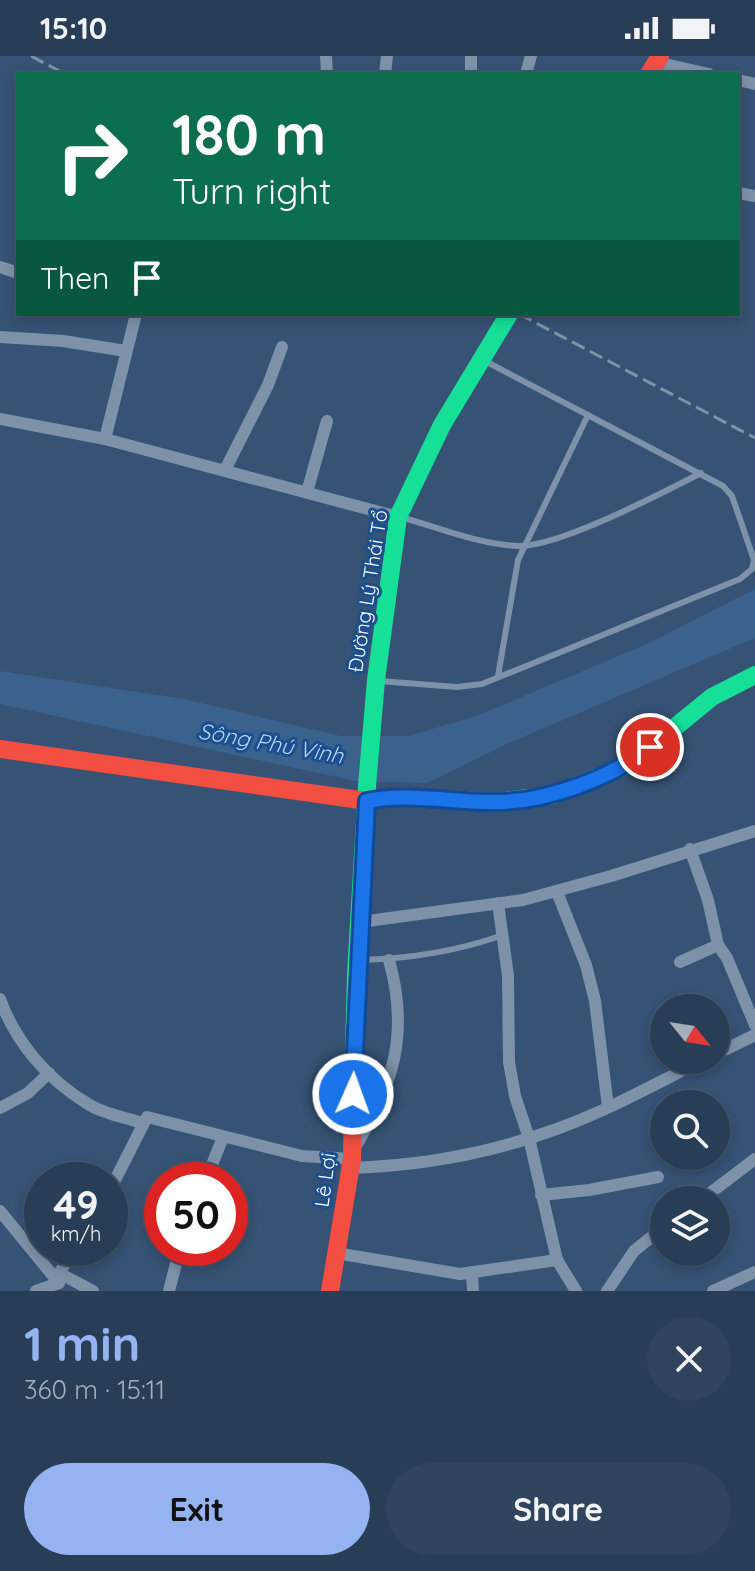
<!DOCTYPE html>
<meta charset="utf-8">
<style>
:root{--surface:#283e57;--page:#30455d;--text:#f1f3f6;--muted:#a5aeba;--line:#44576d;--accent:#95b2f1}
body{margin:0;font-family:Quicksand,sans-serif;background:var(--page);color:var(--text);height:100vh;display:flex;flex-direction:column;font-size:30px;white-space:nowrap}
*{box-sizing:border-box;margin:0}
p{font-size:26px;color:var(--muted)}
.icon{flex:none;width:44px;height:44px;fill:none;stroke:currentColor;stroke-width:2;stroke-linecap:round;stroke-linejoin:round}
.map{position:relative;height:1235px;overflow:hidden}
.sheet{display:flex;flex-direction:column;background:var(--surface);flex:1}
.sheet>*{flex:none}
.top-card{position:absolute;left:16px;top:16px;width:724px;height:244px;border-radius:0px;box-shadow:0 4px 12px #0003,0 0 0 2px var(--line);background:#0b6e4f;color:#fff;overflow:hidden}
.needle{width:52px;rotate:120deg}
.tools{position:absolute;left:650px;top:938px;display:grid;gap:16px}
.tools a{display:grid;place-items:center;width:80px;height:80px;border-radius:50%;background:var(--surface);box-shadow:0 4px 12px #0003,0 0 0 2px var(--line);font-size:40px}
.speed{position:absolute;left:24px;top:1106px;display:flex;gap:16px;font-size:40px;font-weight:700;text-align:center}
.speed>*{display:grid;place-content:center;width:104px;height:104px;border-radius:50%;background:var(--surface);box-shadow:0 4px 12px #0003,0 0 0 2px var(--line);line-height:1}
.speed small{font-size:20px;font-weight:400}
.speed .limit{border:12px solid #d22;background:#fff;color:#111}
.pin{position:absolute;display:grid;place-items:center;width:68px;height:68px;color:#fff;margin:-34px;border:4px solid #fff;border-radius:50%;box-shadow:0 2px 8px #0007}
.me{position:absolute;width:88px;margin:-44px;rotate:2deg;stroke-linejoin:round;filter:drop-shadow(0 0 6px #0008)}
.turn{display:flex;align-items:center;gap:28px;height:168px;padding:0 24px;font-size:36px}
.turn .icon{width:104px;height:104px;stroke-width:2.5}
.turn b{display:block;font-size:56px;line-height:68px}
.then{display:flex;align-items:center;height:76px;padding:0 24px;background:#0003;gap:16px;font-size:30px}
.round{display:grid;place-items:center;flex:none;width:84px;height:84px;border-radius:42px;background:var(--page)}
.summary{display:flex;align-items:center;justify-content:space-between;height:136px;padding:0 24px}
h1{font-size:48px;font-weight:800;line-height:60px;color:var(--accent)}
.cta{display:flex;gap:16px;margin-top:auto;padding:16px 24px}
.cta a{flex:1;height:92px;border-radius:48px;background:var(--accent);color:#111;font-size:32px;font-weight:800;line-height:92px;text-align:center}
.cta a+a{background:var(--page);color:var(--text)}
.status{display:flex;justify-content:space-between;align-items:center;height:56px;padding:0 40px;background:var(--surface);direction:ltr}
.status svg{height:22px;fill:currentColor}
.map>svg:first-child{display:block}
</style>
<div class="status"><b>15:10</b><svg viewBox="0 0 49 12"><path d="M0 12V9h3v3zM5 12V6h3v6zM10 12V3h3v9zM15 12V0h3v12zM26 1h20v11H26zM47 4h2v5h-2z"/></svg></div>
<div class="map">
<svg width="755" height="1235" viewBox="0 0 755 1235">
<rect width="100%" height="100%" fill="#365274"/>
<!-- water -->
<path fill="#3b618d" d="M755,533V582L509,687L427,727L355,725L0,648V615L184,643L341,680H408L477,660L651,586Z"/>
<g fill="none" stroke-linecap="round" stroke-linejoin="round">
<!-- lane -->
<g stroke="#7d92a8" stroke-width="6">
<path d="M400,461C438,471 480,489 519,490C559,491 662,437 701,417"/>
<path d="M498,620L518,504L588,359"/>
<path d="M379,625L457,631L482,628L740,523L752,513L754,504L732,440L723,430L483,304"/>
<path d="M358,904C408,903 455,896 503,879"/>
</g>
<!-- street -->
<g stroke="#7d92a8" stroke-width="12">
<path d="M326,0L327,18"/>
<path d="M471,0V18"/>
<path d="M656,6L709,18"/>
<path d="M385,18L387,0"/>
<path d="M526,18L531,0"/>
<path d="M738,24L755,28"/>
<path d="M738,137L755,140"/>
<path d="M0,211L18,217"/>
<path d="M0,281L63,285L126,295"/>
<path d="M0,363L105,383L398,461"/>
<path d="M105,383L136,258"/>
<path d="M225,414L268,329L282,291"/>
<path d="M307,436L327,365"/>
<path d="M690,793L708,844L718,889L727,902L755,969"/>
<path d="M557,836L586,909L595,945L608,1051"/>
<path d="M498,847L508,920L509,1006L515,1040L529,1082L557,1204L576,1235"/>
<path d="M360,866L523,844L611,820L755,775"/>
<path d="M680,906L718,889"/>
<path d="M0,943C16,987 48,1024 88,1048C103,1058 125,1061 142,1067"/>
<path d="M716,998L755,979"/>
<path d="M0,1052L28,1037L49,1017"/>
<path d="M354,1093C393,1029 410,979 389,904"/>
<path d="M350,1112C414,1110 481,1099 542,1078C598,1060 651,1030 703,1004"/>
<path d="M206,1124L223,1081"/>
<path d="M110,1134L147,1061L302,1100L352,1103"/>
<path d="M541,1139L589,1134L658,1121"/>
<path d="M701,1144L755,1103"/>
<path d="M0,1155L59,1227"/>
<path d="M336,1197L460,1218L557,1204"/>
<path d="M472,1216L473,1235"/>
<path d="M59,1217L93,1235"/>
<path d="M36,1235L59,1227V1217L76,1192"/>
<path d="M169,1235L180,1192"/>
<path d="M607,1235L634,1195L664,1171"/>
<path d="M713,1235L755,1216"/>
</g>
<!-- fast -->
<g stroke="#16e098" stroke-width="18">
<path d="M400,741L497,746L553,739L630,708L712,641L755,619"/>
<path d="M353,1037L356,918L367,730L376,624L398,461L442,369L509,258"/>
</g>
<!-- jam -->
<g stroke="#f24e42" stroke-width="18">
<path d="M649,18L660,0"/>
<path d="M0,693L367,745L400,741"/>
<path d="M330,1235L352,1103L353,1037"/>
</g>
<!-- rail -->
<g stroke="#7e92a7" stroke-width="3" stroke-dasharray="14 6" stroke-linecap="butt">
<path d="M31,0L65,18"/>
<path d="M519,258L755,382"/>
</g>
</g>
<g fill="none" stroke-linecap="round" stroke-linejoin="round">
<!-- route casing -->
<g stroke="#114b97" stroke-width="20">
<path id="route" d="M353,1038L367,745C409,736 453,747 496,746C546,746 612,722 650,691"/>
</g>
<!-- route -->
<use href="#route" stroke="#1a73e8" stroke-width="14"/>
</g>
<g text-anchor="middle" stroke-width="6" stroke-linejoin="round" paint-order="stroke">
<!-- street labels -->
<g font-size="20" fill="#fff" stroke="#1b4f8f">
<text transform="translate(368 535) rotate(-81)" y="7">Đường Lý Thái Tổ</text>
<text transform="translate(325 1124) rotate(-82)" y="7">Lê Lợi</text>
</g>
<!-- water labels -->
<g font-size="22" font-style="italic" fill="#b5d3f5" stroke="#1b4f8f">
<text transform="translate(271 687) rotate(10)" y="8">Sông Phú Vinh</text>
</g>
</g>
</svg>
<div class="tools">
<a><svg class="needle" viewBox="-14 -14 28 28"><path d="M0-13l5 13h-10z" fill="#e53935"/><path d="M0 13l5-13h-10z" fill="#a5aeba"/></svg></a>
<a><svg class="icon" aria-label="search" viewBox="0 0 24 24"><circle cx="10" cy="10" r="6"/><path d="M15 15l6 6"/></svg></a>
<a><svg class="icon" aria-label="layers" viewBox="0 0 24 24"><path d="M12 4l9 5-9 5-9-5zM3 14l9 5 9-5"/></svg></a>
</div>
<div class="speed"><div>49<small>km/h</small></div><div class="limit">50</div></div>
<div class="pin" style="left:650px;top:691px;background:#d93025"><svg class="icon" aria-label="arrive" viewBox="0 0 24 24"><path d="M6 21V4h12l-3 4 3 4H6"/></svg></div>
<svg class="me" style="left:353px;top:1038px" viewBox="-20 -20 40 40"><circle r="17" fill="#1a73e8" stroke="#fff" stroke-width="3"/><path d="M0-11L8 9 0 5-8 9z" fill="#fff"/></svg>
<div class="top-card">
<div class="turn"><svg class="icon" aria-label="right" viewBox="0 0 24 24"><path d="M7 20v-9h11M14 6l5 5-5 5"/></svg><div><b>180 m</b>Turn right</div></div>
<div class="then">Then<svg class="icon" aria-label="arrive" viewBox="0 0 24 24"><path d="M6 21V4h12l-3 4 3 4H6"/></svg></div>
</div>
</div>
<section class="sheet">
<div class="summary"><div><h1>1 min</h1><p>360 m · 15:11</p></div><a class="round"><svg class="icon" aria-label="close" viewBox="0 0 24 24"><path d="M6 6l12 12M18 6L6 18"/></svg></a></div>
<div class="cta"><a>Exit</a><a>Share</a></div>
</section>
